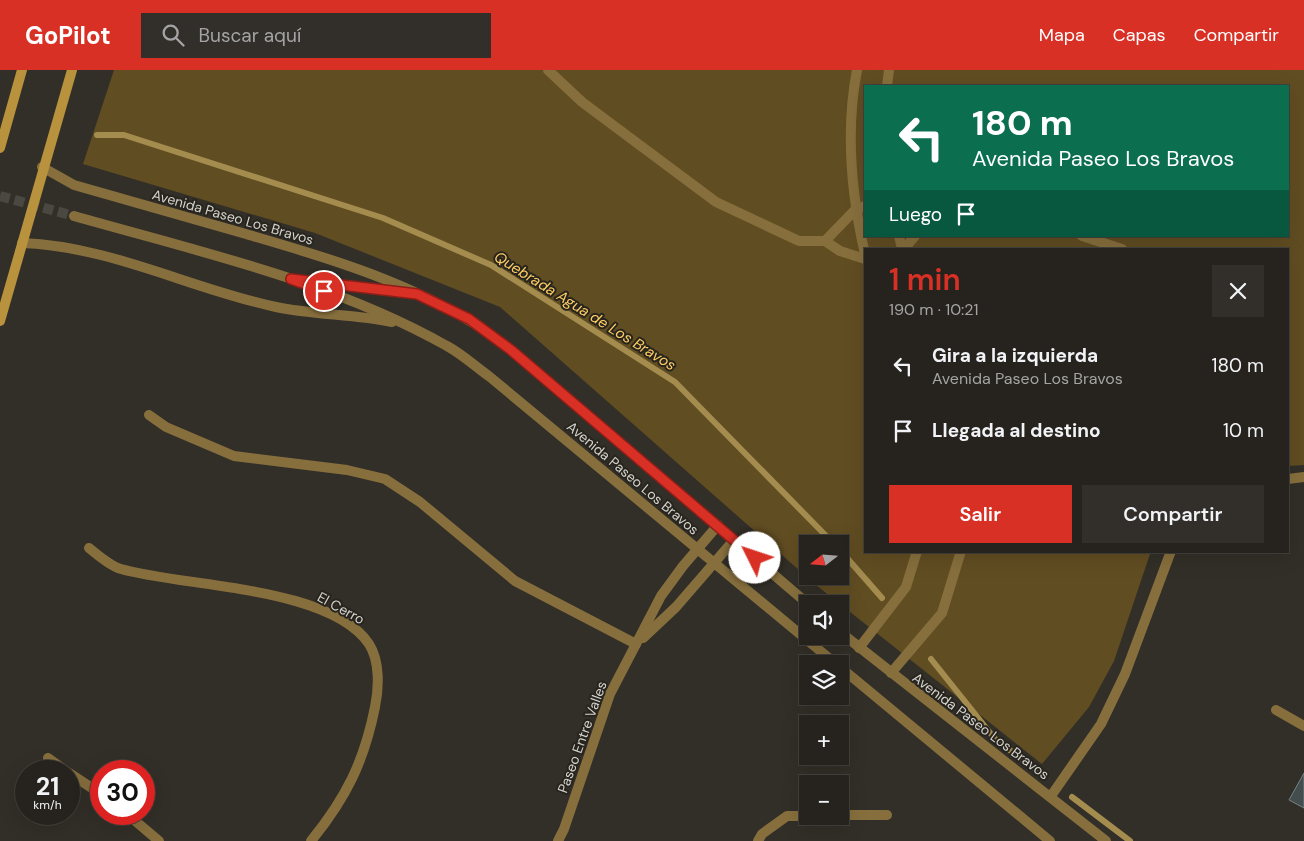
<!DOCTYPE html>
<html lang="es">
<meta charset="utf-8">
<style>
:root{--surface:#26231e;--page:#322f2b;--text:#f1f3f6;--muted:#a4a4a4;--line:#42403c;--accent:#d93025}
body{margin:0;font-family:"DM Sans",sans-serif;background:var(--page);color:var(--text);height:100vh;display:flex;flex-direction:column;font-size:19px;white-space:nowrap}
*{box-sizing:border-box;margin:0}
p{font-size:16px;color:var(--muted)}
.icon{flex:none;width:28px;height:28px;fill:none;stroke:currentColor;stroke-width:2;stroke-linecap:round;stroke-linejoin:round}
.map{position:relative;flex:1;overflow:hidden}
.panel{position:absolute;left:864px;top:178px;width:425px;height:305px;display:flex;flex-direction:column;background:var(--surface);border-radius:0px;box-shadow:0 5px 20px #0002,0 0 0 1px var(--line)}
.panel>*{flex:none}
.top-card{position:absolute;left:864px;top:15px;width:425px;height:152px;border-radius:0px;box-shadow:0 5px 20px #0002,0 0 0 1px var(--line);background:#0b6e4f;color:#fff;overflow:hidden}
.needle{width:32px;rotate:253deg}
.controls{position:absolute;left:799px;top:465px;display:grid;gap:10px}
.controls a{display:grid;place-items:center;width:50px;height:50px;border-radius:0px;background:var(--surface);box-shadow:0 5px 20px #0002,0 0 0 1px var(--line);font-size:25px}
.speed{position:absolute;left:15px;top:690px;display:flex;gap:10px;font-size:25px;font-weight:700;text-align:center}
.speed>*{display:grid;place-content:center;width:65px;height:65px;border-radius:50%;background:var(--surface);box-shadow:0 5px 20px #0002,0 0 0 1px var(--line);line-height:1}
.speed small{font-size:12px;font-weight:400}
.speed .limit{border:8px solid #d22;background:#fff;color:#111}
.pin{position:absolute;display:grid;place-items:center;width:42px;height:42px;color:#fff;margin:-21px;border:2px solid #fff;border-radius:50%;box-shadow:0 1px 5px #0007}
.me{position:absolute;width:55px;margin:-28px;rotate:311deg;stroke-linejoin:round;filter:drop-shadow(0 0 4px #0008)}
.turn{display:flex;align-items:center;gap:18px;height:105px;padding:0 25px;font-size:22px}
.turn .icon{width:65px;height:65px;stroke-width:2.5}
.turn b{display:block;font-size:35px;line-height:42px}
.then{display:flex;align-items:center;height:48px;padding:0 25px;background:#0003;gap:10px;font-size:19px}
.round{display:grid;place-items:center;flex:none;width:52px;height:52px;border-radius:0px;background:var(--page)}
.overview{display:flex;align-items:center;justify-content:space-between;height:85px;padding:0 25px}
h1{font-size:30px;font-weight:600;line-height:38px;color:var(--accent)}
.action{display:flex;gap:10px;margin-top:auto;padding:10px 25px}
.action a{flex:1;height:58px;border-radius:0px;background:var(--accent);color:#fff;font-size:20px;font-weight:600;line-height:58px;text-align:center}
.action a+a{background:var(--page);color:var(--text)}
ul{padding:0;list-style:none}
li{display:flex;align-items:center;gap:15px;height:65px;padding:0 25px}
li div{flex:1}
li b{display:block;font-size:19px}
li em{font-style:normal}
header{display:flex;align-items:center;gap:30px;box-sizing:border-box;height:70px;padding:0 25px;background:var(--accent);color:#fff}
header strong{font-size:24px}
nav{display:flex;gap:28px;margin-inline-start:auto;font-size:18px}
.search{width:350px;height:45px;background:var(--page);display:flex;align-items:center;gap:12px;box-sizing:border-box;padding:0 18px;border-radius:0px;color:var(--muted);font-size:19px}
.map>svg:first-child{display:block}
</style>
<header>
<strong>GoPilot</strong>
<div class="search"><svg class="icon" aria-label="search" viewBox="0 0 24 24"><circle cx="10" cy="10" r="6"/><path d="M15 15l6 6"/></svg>Buscar aquí</div>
<nav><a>Mapa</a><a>Capas</a><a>Compartir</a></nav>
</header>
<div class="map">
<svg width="1304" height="771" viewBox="0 0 1304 771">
<rect width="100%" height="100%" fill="#322f28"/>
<!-- green -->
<path fill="#614d22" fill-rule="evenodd" d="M114,0H1304V395L1288,396V179H865V481H1151L1114,591L1089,637L1042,694L816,515L500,237L315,163L83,94ZM865,16H1288V166H865ZM808,474H840V506H808Z"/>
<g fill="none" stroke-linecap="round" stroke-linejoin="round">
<!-- stream -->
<g stroke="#a48c4f" stroke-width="6">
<path d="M97,65H124L383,148L491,195L675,312L834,474"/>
<path d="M840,480L882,528"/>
<path d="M931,589L995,669L1043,705"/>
<path d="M1072,727L1130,771"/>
</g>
</g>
<!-- building -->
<path fill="#434d4e" stroke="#778284" d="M1304,703V738L1289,730Z"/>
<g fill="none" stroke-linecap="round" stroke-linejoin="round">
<!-- minor-tunnel -->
<path stroke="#4a4841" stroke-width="10" stroke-dasharray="10 5" stroke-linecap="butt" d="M0,126L74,146"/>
<!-- minor -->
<g stroke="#876f3d" stroke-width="10">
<path d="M548,0L582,32L716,132L799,171H825L840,181L865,189"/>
<path d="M857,0C845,62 851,123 865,184"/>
<path d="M887,16L889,0"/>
<path d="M42,97L74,115C132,132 189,148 246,164C338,191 436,219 511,280L808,534"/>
<path d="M74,146C200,182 332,211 447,276C462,284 476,297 490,307L836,594"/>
<path d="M899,166L902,179"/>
<path d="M1082,166L1122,179"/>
<path d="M825,171L855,140L865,136"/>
<path d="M22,173C110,176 191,219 276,237C314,245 354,244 392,252"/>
<path d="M904,179L915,166"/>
<path d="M309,211L404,223"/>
<path d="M149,345L166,357L234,386L347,400L385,409L420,432L515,511L636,574"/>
<path d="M1288,409L1304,407"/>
<path d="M89,478C98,485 110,496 121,499C184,517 330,516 369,574C380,591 379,618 375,637C364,692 346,728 311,771"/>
<path d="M840,562L1106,771"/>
<path d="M643,568L676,537L734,470"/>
<path d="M859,578L906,517L917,481"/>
<path d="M840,597L1050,771"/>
<path d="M891,603L942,543L961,481"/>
<path d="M1276,640L1304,656"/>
<path d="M48,688L66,701"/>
<path d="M69,703L101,724"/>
<path d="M1051,726L1101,654L1125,604L1171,481"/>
<path d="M127,744L159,771"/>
<path d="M840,745H887"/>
<path d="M558,771L564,759L610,624L661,526L683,496L718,455"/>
<path d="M758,771L762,764L787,746H808"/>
</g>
<!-- secondary -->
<g stroke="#b8923c" stroke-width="10">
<path d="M0,78L22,0"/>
<path d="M0,251L72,0"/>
</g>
</g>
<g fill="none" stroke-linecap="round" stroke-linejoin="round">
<!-- route casing -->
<g stroke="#8d1f18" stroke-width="12">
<path id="route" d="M324,221L291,209L417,224L469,249L511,280L755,488"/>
</g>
<!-- route -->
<use href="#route" stroke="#d93025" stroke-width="9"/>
</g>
<g text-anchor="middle" stroke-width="4" stroke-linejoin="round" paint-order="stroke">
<!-- street labels -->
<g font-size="14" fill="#d5d3ce" stroke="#28251e">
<text transform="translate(233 147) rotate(16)" y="5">Avenida Paseo Los Bravos</text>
<text transform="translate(633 408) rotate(40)" y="5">Avenida Paseo Los Bravos</text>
<text transform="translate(341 538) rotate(29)" y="5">El Cerro</text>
<text transform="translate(981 656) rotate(37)" y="5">Avenida Paseo Los Bravos</text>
<text transform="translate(582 667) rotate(-70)" y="5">Paseo Entre Valles</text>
</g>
<!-- water labels -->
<g font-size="15" font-style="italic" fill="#fdcc62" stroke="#28251e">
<text transform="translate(585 241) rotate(32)" y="5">Quebrada Agua de Los Bravos</text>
</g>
</g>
</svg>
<div class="controls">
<a><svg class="needle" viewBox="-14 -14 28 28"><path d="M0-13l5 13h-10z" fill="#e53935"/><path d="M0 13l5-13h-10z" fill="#a4a4a4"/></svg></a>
<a><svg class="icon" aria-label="sound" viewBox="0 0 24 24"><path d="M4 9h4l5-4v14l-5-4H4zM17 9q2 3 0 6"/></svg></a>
<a><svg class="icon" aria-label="layers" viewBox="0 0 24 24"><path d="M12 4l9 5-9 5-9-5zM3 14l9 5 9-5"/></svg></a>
<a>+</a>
<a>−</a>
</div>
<div class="speed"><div>21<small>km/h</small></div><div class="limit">30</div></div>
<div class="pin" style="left:324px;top:221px;background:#d93025"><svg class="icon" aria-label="arrive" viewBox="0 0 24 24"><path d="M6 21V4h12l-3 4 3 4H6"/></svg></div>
<svg class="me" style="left:755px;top:488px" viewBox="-20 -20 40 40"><circle r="19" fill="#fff"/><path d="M0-13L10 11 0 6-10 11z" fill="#d93025"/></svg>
<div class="top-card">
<div class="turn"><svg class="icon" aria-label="left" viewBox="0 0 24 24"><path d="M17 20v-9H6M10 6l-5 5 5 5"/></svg><div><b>180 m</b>Avenida Paseo Los Bravos</div></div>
<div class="then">Luego<svg class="icon" aria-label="arrive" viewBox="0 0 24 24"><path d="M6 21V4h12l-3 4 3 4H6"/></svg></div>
</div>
<section class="panel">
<div class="overview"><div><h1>1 min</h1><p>190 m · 10:21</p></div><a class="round"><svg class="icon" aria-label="close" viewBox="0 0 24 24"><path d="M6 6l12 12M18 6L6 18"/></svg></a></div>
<ul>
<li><svg class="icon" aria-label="left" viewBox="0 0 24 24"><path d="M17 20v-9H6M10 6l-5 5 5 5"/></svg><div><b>Gira a la izquierda</b><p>Avenida Paseo Los Bravos</p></div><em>180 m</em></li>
<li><svg class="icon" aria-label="arrive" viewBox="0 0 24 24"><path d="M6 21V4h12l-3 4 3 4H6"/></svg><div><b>Llegada al destino</b></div><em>10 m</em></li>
</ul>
<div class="action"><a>Salir</a><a>Compartir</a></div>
</section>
</div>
